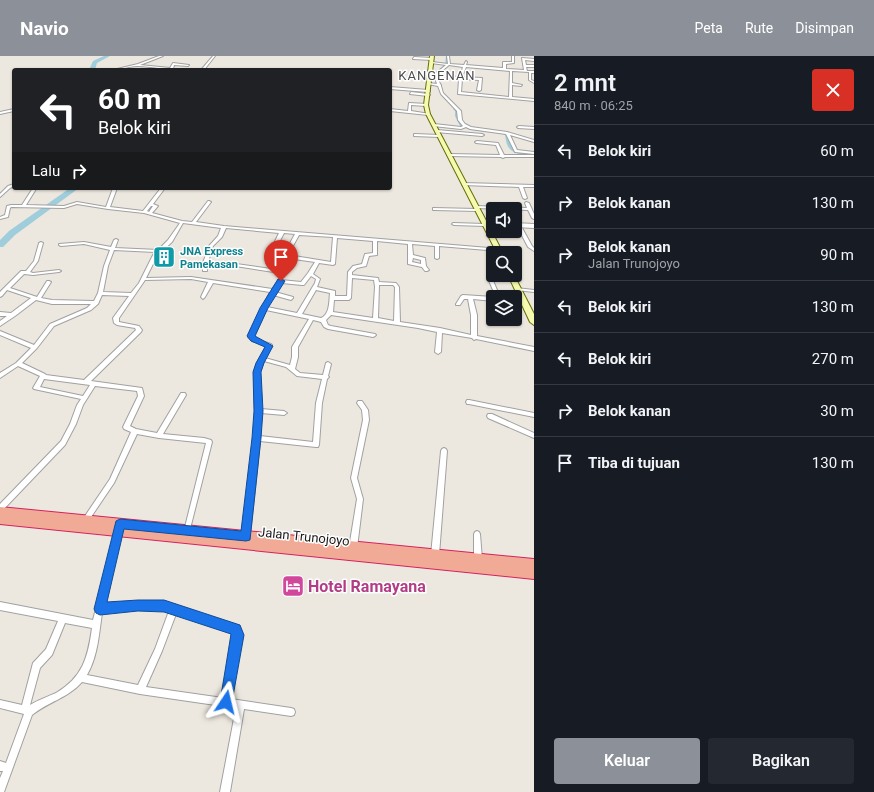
<!DOCTYPE html>
<html lang="id">
<meta charset="utf-8">
<style>
:root{--surface:#171b24;--page:#242831;--text:#f1f3f6;--muted:#9ea1a6;--line:#363941;--accent:#8c9099}
body{margin:0;font-family:Roboto,sans-serif;background:var(--page);color:var(--text);height:100vh;display:flex;flex-direction:column;font-size:15px;white-space:nowrap}
*{box-sizing:border-box;margin:0}
p{font-size:13px;color:var(--muted)}
.icon{flex:none;width:22px;height:22px;fill:none;stroke:currentColor;stroke-width:2;stroke-linecap:round;stroke-linejoin:round}
.map{position:relative;flex:1;overflow:hidden}
.drawer{display:flex;flex-direction:column;background:var(--surface);width:340px}
.drawer>*{flex:none}
.banner{position:absolute;left:12px;top:12px;width:380px;height:122px;border-radius:4px;box-shadow:0 1px 3px #0004;background:#202124;color:#fff;overflow:hidden}
.controls{position:absolute;left:486px;top:146px;display:grid;gap:8px}
.controls a{display:grid;place-items:center;width:36px;height:36px;border-radius:4px;background:var(--surface);box-shadow:0 1px 3px #0004;font-size:20px}
.pin{position:absolute;display:grid;place-items:center;width:34px;height:34px;color:#fff;margin:-41px -17px;border-radius:50% 50% 50% 0;rotate:-45deg;box-shadow:0 0 4px #0007}
.pin .icon{rotate:45deg}
.me{position:absolute;width:44px;margin:-22px;rotate:10deg;stroke-linejoin:round;filter:drop-shadow(0 0 3px #0008)}
.turn{display:flex;align-items:center;gap:14px;height:84px;padding:0 20px;font-size:18px}
.turn .icon{width:52px;height:52px;stroke-width:2.5}
.turn b{display:block;font-size:28px;line-height:34px}
.then{display:flex;align-items:center;height:38px;padding:0 20px;background:#0003;gap:8px;font-size:15px}
.round{display:grid;place-items:center;flex:none;width:42px;height:42px;border-radius:4px;background:var(--page)}
.overview{display:flex;align-items:center;justify-content:space-between;height:68px;padding:0 20px}
h1{font-size:24px;font-weight:600;line-height:30px}
.primary-button{display:flex;gap:8px;margin-top:auto;padding:8px 20px}
.primary-button a{flex:1;height:46px;border-radius:4px;background:var(--accent);color:#fff;font-size:16px;font-weight:600;line-height:46px;text-align:center}
.primary-button a+a{background:var(--page);color:var(--text)}
ul{padding:0;list-style:none}
li{display:flex;align-items:center;gap:12px;height:52px;padding:0 20px;border-top:1px solid var(--line)}
li div{flex:1}
li b{display:block;font-size:15px}
li em{font-style:normal}
header{display:flex;align-items:center;gap:24px;box-sizing:border-box;height:56px;padding:0 20px;background:var(--accent);color:#fff}
header strong{font-size:19px}
nav{display:flex;gap:22px;margin-inline-start:auto;font-size:14px}
main{display:flex;flex:1;min-height:0}
.map>svg:first-child{display:block}
</style>
<header>
<strong>Navio</strong>
<nav><a>Peta</a><a>Rute</a><a>Disimpan</a></nav>
</header>
<main>
<div class="map">
<svg width="534" height="736" viewBox="0 0 534 736">
<rect width="100%" height="100%" fill="#ede8df"/>
<g fill="none" stroke-linecap="round" stroke-linejoin="round">
<!-- canal -->
<g fill="#9fcddb" fill-rule="evenodd">
<path d="M446,0H448L447,9L436,17L439,27L437,28L433,17L445,9Z"/>
<path d="M455,52L459,55V60L462,68L473,72L486,74V76L472,74L460,70L455,60V55L453,53Z"/>
<path d="M503,76L509,78C513,96 515,97 534,97V99C526,99 514,99 509,92C506,88 506,83 505,79L503,78Z"/>
</g>
<!-- river -->
<g fill="#9fcddb" fill-rule="evenodd">
<path d="M104,0H110L97,7L95,14H89L93,5Z"/>
<path d="M70,132H79L15,179L3,191H0V184L9,175Z"/>
</g>
<!-- minor casing -->
<g stroke="#a1a1a1" stroke-width="2">
<g id="minor">
<path d="M159,0H163L140,9L170,12L173,7L189,9L188,10L174,9L173,13L178,14C165,14 151,10 137,10C129,10 121,14 113,14L138,8Z"/>
<path d="M213,0H215L204,14H201Z"/>
<path d="M447,0H449L450,8L464,9L466,5L467,6L466,9L503,12V6H512V0H514V7L506,8V13L524,14L522,2L534,3V5L525,4L526,9H534V11H526L527,15H534V17H531V24L534,25V27L529,24V16L512,15V27L522,29L521,30L512,29V41L534,43V45L458,38L459,23L446,21L447,20L460,21L463,11L449,9L437,19L440,28L441,29V30L443,37L461,55L462,64L465,68L471,71L507,76L534,84V86L510,79L517,94L534,96V98L515,96L506,78L470,73L466,71L461,73L433,70L432,69L434,68L461,71L463,70L458,64L457,55L441,38L438,30L428,28L429,27L437,28L434,19L446,9L431,7L432,6L448,8ZM466,11L510,15L509,41L461,36L462,23L479,24L477,34L479,35L481,34L482,22L462,21Z"/>
<path d="M414,1L432,2L433,3L432,4L413,3Z"/>
<path d="M390,31L428,34L430,35L428,36L390,33Z"/>
<path d="M411,36L428,38L430,39L428,40L410,38Z"/>
<path d="M409,47L427,48V50H426L411,49V55L430,58L428,59L390,55V53L408,55Z"/>
<path d="M14,53V55L0,58V56Z"/>
<path d="M519,70L534,71V73L518,72L517,71Z"/>
<path d="M437,74L482,78L484,79L482,80L436,76V74Z"/>
<path d="M415,78L439,79L441,80L439,81L414,80V78Z"/>
<path d="M477,85L498,87L504,99H534V101H505L503,102L501,101L449,100L447,99L449,98L500,99L496,89L476,87L475,86Z"/>
<path d="M462,127L534,129V131H523L527,142L525,143L523,142L519,131L463,129H462Z"/>
<path d="M14,128V130L10,132L0,141V138L8,130Z"/>
<path d="M33,132L36,133L26,149L64,150L77,146L106,151L113,132H117L110,151L143,155L161,132H165L153,148L158,150L152,157L182,165L192,166L208,145H209L211,146L196,166L224,170L501,193V195H499L439,190V202L437,203L435,202V190L412,188L413,199L425,202L426,210L429,214L427,215H425L422,211L408,208V188L377,185V199L369,200L366,210L357,212L352,216V219L378,222L379,226L396,227L399,231L400,266L440,272L471,279V259L468,243H464L460,249H456V248L461,240L463,239L493,241V245L473,243L477,259V280L534,291V295L476,283L474,284L472,282L442,277L441,296L438,298L435,296L437,276L418,272L331,259L326,264L328,269L331,270L375,278L376,279L375,280L373,281L328,273L324,271L321,266L313,264L298,291V301L295,313L300,317L323,319L326,307L328,306L331,308L328,320L329,321L327,323L322,347L319,389L318,391H316L260,385L250,480L248,482L246,483L244,482L242,480L254,382L255,355L254,316L257,307L266,290L252,285L248,281L262,252L270,236L213,227L205,241L203,243L201,241L208,226L191,223L145,224L119,262V266L139,270L142,274L141,276L91,325L142,332L144,340L130,370L136,373L157,377L181,337H185L186,339L163,378L204,382L211,384L212,386L189,477L187,478L185,477L184,475L206,387L159,382L137,378L114,427L87,467L85,468L83,467L82,465L83,463L110,423L131,376L124,373L123,371L138,340L137,335L95,330L83,349L76,368L65,389L2,455L0,456V448L61,385L70,368L77,349L81,343L34,333L33,332L40,320L18,310L0,322V317L16,307L31,292L0,279V275L34,289L50,268L87,252L91,248H52L36,244L15,260L0,270V265L7,260H0V256L11,257L31,242L7,234L2,240L0,241V236L21,215H26L34,205L39,187L41,186L43,187L38,205L30,216L33,217L59,214L61,215L59,216L33,219L24,218L10,232L37,241L47,225H49L51,226L41,242L52,244L94,245L98,237L104,210L110,194L84,188L61,190L59,189V188L84,186L111,191L114,184L116,183L118,184L115,192L158,194L168,184L180,167L144,157L108,153L77,148L64,152L11,151L10,152L8,161L0,163V161L5,159L7,150L11,149H22ZM151,150H153L149,156L147,155ZM183,167L221,172L218,180L209,190L203,207V215H207V208L229,209L280,217L282,216L287,202L315,206L308,217L301,226L281,224H279L272,233L191,221L146,222L157,200L172,186ZM226,172L279,177L266,204L268,205L270,204L284,177L295,178L283,200L278,214L229,207L208,206L213,190L222,181ZM299,179L333,181L331,206L288,199ZM337,182L373,185V197L365,198L362,208L353,210L348,216L347,240H335V235L317,231L320,223L313,218L319,207L333,209L335,208ZM114,194L155,196L153,199L139,227L131,237L103,236L108,210ZM413,202L421,204V208L412,206ZM311,220L316,223L315,227L297,257L267,251L273,239L291,244L293,242V241L275,236L282,227L302,229H304ZM352,222L374,224L375,231L373,262L333,256L334,244H349L351,242ZM379,229H393L395,231L394,265L378,262ZM316,234L330,237C329,246 330,258 321,262L302,258ZM102,239L129,240L113,262L114,267L117,269L135,272L136,274L84,324L46,319L45,318L22,307L37,292L54,270L91,254L98,248ZM266,254L309,263L292,291V301L290,309L265,302L272,289L271,288L256,283L254,281ZM264,305L286,311L297,320L322,323L316,347L313,386L260,380L261,357L284,359L287,357L284,355L261,353L260,316ZM44,323L90,329L83,340L40,331Z"/>
<path d="M526,146L529,147L534,158V163L532,162L528,154L476,152L474,151L476,150L527,152L525,147Z"/>
<path d="M433,152L477,153L479,154L477,155L434,154H433Z"/>
<path d="M453,167L485,168L487,169L485,170L454,169L452,168Z"/>
<path d="M518,169L521,170L532,190L534,192V195L528,191L517,170Z"/>
<path d="M487,219H489L491,220L500,241H496L487,220Z"/>
<path d="M516,232L534,234V236L516,234Z"/>
<path d="M515,243H524L526,245L524,247H515Z"/>
<path d="M467,344H469L534,357V361L469,348H467L466,346Z"/>
<path d="M358,345H362L368,354L369,364L357,422L363,443L357,492L356,494L353,495L350,494L349,492L357,443L351,422L363,364L362,354L357,347Z"/>
<path d="M488,358H492L534,377V382L488,362L487,360Z"/>
<path d="M444,392L446,393L447,395L439,499L438,501L435,502L432,501L431,499L441,395L442,393Z"/>
<path d="M119,471L121,472L122,474L104,549C126,546 151,542 172,549L174,548L177,550L238,570L242,579L231,643L291,652L294,653L295,656L294,659L291,660L244,653L230,736H220L236,652L140,638L82,626C68,642 48,646 32,659L4,736H0V722L3,715H0V705L6,707L24,658L0,652V644L22,649L33,607L46,593L58,565L0,554V546L93,564L116,474L117,472ZM138,553L164,554L169,555L155,593L138,629L87,619C98,600 99,577 102,557ZM176,558L232,576L234,579L223,642L146,631L162,595ZM65,567L92,572C88,601 83,621 56,637C47,641 38,644 30,649L40,612L52,599Z"/>
<path d="M477,475L479,476L480,478L482,503L481,505L478,506L475,505L474,503V478L475,476Z"/>
</g>
</g>
<!-- tertiary casing -->
<g stroke="#a1a1a1" stroke-width="2">
<g id="tertiary">
<path d="M485,167H493V171L483,170L482,169Z"/>
<path d="M515,167L534,168V172L515,171Z"/>
</g>
</g>
<!-- secondary casing -->
<g stroke="#636f04" stroke-width="2">
<g id="secondary">
<path d="M430,0H434L428,49L430,58L503,197H497L426,58L424,49Z"/>
<path d="M508,219H514L534,258V269L530,266Z"/>
</g>
</g>
<!-- trunk casing -->
<g stroke="#d6215f" stroke-width="2">
<path id="trunk" d="M0,451L534,503V523L0,468Z"/>
</g>
<!-- minor -->
<use href="#minor" fill="#fff" fill-rule="evenodd"/>
<!-- tertiary -->
<use href="#tertiary" fill="#fff" fill-rule="evenodd"/>
<!-- secondary -->
<use href="#secondary" fill="#f6f9b0" fill-rule="evenodd"/>
<!-- trunk -->
<use href="#trunk" fill="#f1aa96" fill-rule="evenodd"/>
</g>
<!-- wall -->
<path fill="#a59d96" d="M156,200H171V204L157,203Z"/>
<!-- building -->
<path fill="#c0b7af" stroke="#86807a" d="M160,195L171,196L170,201L156,200Z"/>
<!-- route -->
<path fill="#1a73e8" stroke="#114b97" d="M278,223H281L285,225L268,252L255,280L273,290L264,307L261,316L263,355L261,382L250,484L246,485L124,473L107,546L138,544H164L240,569L244,579L232,646L231,651L226,653L221,651L220,646L231,578L164,556L138,555L100,559L96,557L94,553L116,465L120,463L241,475L252,382L254,355L253,316L256,307L265,291L251,285L247,280L260,252Z"/>
<!-- icons -->
<defs>
<g id="building-square" transform="scale(1.15)"><rect x="-9" y="-9" width="18" height="18" rx="4" fill="#0f9aa8" stroke="#fff"/><path d="M-4-6H4V6H1V3H-1V6H-4ZM-2.5-4.3h1.7v1.8h-1.7ZM.8-4.3h1.7v1.8H.8ZM-2.5-1h1.7V.8h-1.7ZM.8-1h1.7V.8H.8Z" fill="#fff"/></g>
<g id="hotel-square" transform="scale(1.15)"><rect x="-9" y="-9" width="18" height="18" rx="4" fill="#d1479c" stroke="#fff"/><path d="M-6-4.5h1.5V1H6V5H4.5V3h-9V5H-6ZM-4 0a1.8 1.8 0 1 1 3.6 0ZM.5 0V-2.5h3Q6-2.5 6 0Z" fill="#fff"/></g>
</defs>
<g fill-rule="evenodd">
<use href="#building-square" x="164" y="201"/>
<use href="#hotel-square" x="293" y="530"/>
</g>
<g text-anchor="middle" stroke-width="3" stroke-linejoin="round" paint-order="stroke">
<!-- far-culture labels -->
<g font-size="11" font-weight="bold" fill="#0d838f" stroke="#fff" text-anchor="start">
<text x="180" y="199">JNA Express<tspan x="180" dy="13">Pamekasan</tspan></text>
</g>
<!-- far-quarter labels -->
<g font-size="13" letter-spacing="1" fill="#4d4d4d" stroke="#fff">
<text x="437" y="24">KANGENAN</text>
</g>
<!-- street labels -->
<g font-size="13" fill="#1a1a1a" stroke="#fff">
<text transform="translate(304 480) rotate(6)" y="5">Jalan Trunojoyo</text>
</g>
<!-- near-hotel labels -->
<g font-size="16" font-weight="bold" fill="#b23c85" stroke="#fff" text-anchor="start">
<text x="308" y="536">Hotel Ramayana</text>
</g>
</g>
</svg>
<div class="controls">
<a><svg class="icon" aria-label="sound" viewBox="0 0 24 24"><path d="M4 9h4l5-4v14l-5-4H4zM17 9q2 3 0 6"/></svg></a>
<a><svg class="icon" aria-label="search" viewBox="0 0 24 24"><circle cx="10" cy="10" r="6"/><path d="M15 15l6 6"/></svg></a>
<a><svg class="icon" aria-label="layers" viewBox="0 0 24 24"><path d="M12 4l9 5-9 5-9-5zM3 14l9 5 9-5"/></svg></a>
</div>
<div class="pin" style="left:281px;top:225px;background:#d93025"><svg class="icon" aria-label="arrive" viewBox="0 0 24 24"><path d="M6 21V4h12l-3 4 3 4H6"/></svg></div>
<svg class="me" style="left:226px;top:646px" viewBox="-20 -20 40 40"><path d="M0-17L14 15 0 8-14 15z" fill="#1a73e8" stroke="#fff" stroke-width="4"/></svg>
<div class="banner">
<div class="turn"><svg class="icon" aria-label="left" viewBox="0 0 24 24"><path d="M17 20v-9H6M10 6l-5 5 5 5"/></svg><div><b>60 m</b>Belok kiri</div></div>
<div class="then">Lalu<svg class="icon" aria-label="right" viewBox="0 0 24 24"><path d="M7 20v-9h11M14 6l5 5-5 5"/></svg></div>
</div>
</div>
<section class="drawer">
<div class="overview"><div><h1>2 mnt</h1><p>840 m · 06:25</p></div><a class="round" style="background:#d93025;color:#fff"><svg class="icon" aria-label="close" viewBox="0 0 24 24"><path d="M6 6l12 12M18 6L6 18"/></svg></a></div>
<ul>
<li><svg class="icon" aria-label="left" viewBox="0 0 24 24"><path d="M17 20v-9H6M10 6l-5 5 5 5"/></svg><div><b>Belok kiri</b></div><em>60 m</em></li>
<li><svg class="icon" aria-label="right" viewBox="0 0 24 24"><path d="M7 20v-9h11M14 6l5 5-5 5"/></svg><div><b>Belok kanan</b></div><em>130 m</em></li>
<li><svg class="icon" aria-label="right" viewBox="0 0 24 24"><path d="M7 20v-9h11M14 6l5 5-5 5"/></svg><div><b>Belok kanan</b><p>Jalan Trunojoyo</p></div><em>90 m</em></li>
<li><svg class="icon" aria-label="left" viewBox="0 0 24 24"><path d="M17 20v-9H6M10 6l-5 5 5 5"/></svg><div><b>Belok kiri</b></div><em>130 m</em></li>
<li><svg class="icon" aria-label="left" viewBox="0 0 24 24"><path d="M17 20v-9H6M10 6l-5 5 5 5"/></svg><div><b>Belok kiri</b></div><em>270 m</em></li>
<li><svg class="icon" aria-label="right" viewBox="0 0 24 24"><path d="M7 20v-9h11M14 6l5 5-5 5"/></svg><div><b>Belok kanan</b></div><em>30 m</em></li>
<li><svg class="icon" aria-label="arrive" viewBox="0 0 24 24"><path d="M6 21V4h12l-3 4 3 4H6"/></svg><div><b>Tiba di tujuan</b></div><em>130 m</em></li>
</ul>
<div class="primary-button"><a>Keluar</a><a>Bagikan</a></div>
</section>
</main>
